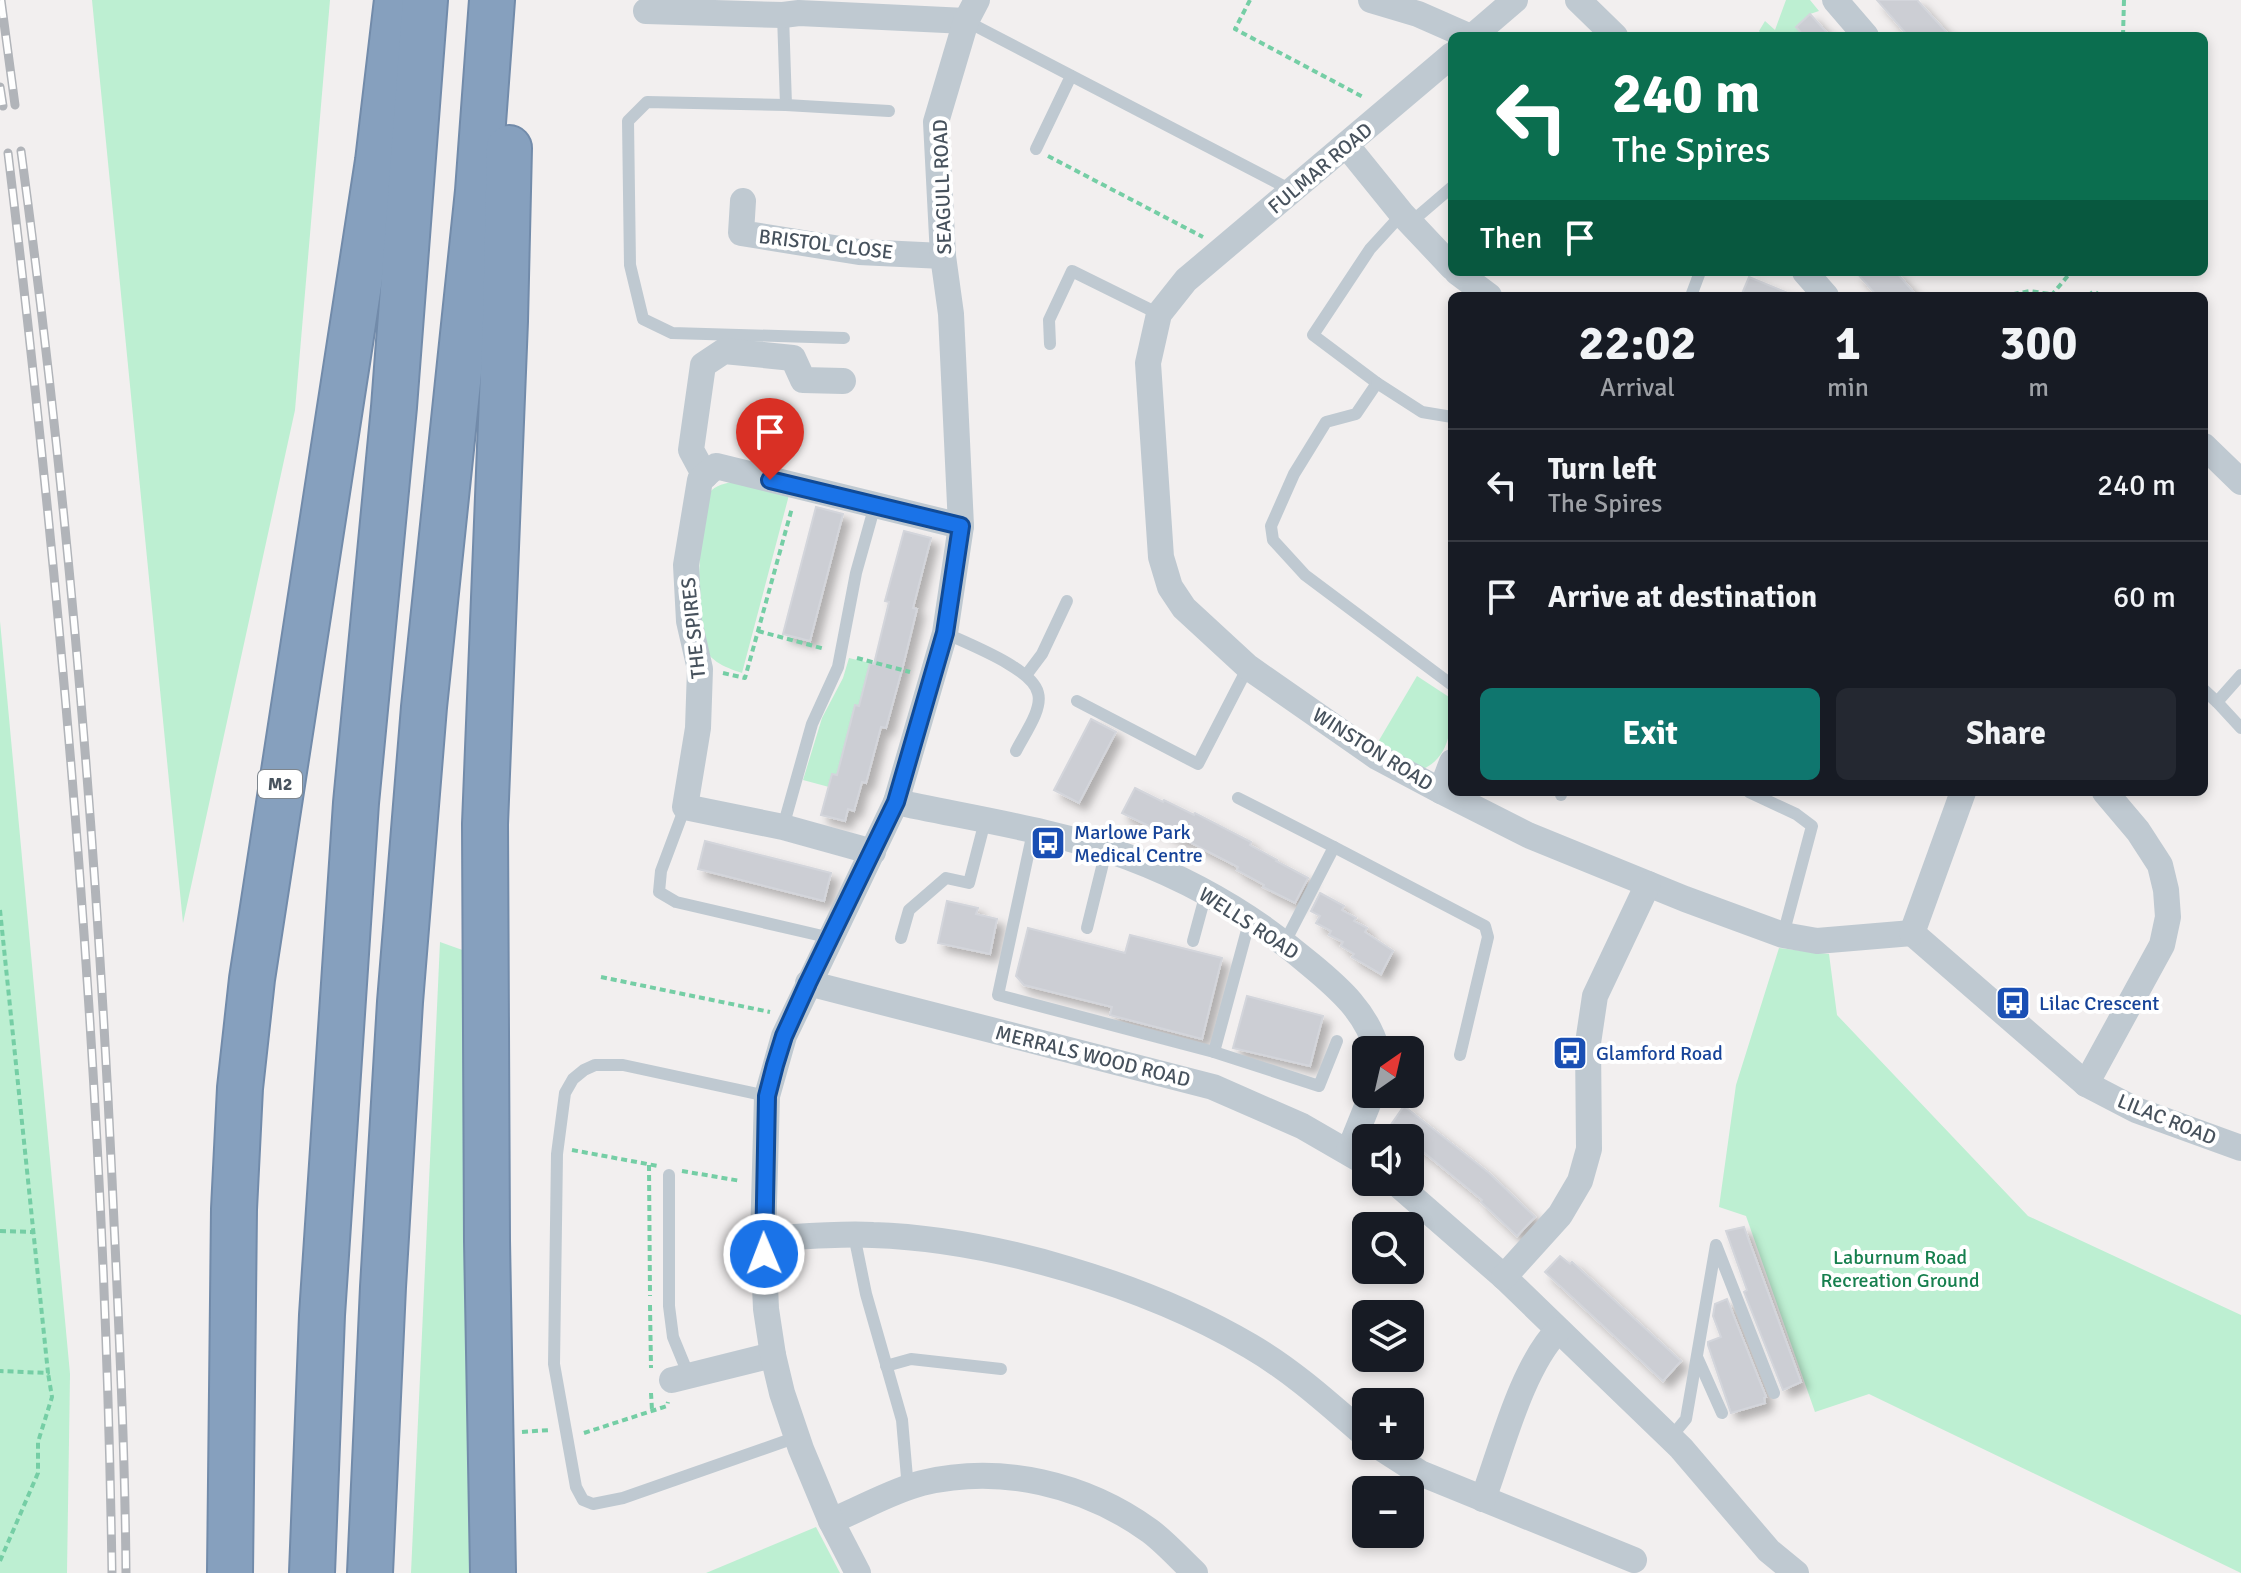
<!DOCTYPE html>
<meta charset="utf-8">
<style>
:root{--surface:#171b24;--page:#242831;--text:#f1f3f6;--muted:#9ea1a6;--line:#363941;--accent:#0f766e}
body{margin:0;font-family:Signika,sans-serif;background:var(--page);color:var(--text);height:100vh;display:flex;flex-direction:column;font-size:30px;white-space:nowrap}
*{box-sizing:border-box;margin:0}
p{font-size:26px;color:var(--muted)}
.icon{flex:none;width:44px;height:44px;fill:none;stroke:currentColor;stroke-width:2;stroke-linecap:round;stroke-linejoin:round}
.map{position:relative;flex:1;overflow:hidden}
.drawer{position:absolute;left:1448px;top:292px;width:760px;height:504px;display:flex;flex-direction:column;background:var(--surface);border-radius:12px;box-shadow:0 4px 12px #0003}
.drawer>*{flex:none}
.guide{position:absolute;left:1448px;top:32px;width:760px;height:244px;border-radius:12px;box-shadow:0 4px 12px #0003;background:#0b6e4f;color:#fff;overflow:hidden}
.needle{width:52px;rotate:34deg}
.fabs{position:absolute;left:1352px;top:1036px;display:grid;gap:16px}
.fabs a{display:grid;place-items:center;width:72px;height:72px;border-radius:12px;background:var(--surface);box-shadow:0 4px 12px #0003;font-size:40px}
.pin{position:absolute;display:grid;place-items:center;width:68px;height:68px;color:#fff;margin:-82px -34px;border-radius:50% 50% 50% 0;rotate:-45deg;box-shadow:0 0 8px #0007}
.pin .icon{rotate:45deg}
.me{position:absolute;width:88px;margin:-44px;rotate:359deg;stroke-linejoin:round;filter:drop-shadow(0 0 6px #0008)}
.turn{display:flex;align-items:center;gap:28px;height:168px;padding:0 32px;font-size:36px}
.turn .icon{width:104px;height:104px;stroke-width:2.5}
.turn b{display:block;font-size:56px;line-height:68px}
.then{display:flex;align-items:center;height:76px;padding:0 32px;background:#0003;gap:16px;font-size:30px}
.eta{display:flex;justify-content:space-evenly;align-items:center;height:136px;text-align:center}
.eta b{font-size:48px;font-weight:700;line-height:56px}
.action{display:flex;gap:16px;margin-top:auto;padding:16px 32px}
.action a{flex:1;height:92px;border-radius:12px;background:var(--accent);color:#fff;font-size:32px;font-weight:700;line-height:92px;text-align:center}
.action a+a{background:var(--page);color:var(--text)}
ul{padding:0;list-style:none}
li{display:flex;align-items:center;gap:24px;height:112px;padding:0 32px;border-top:2px solid var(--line)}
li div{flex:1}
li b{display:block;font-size:30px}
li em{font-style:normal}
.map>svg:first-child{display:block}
</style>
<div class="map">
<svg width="2241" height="1573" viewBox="0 0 2241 1573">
<defs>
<filter id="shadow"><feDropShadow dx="7" dy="7" stdDeviation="4" flood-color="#0004"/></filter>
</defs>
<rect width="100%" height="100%" fill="#f2efef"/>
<!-- green -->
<g fill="#bdefd2">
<path d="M92,0H330L295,410L183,923Z"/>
<path d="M1786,0H1810L1819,11L1810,14L1796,27L1804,36H1763L1759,31L1765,21L1775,30Z"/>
<path d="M732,482L789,495L742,673C724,667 706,660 701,639C696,622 700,513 707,497C712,486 722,484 732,482Z"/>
<path d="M0,621L70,1374L67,1573H0Z"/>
<path d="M849,658L870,663L859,706L855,705L837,775L829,787L803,780L822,718L843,678Z"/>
<path d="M1417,676L1452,699C1452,726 1450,757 1423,769L1408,764L1378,742Z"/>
<path d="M440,942L468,952L471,1573H411Z"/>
<path d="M1779,948L1829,954L1837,1015L2028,1216L2241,1315V1573L1869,1394L1815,1412L1746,1216L1719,1207L1736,1085Z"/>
<path d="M816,1527L840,1573H706Z"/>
</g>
<!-- building -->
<g fill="#ccced4" stroke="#d3d5db" stroke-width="2" filter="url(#shadow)">
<path d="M1877,0H1917L1950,36H1908Z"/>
<path d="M1810,14L1830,36H1804L1796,27Z"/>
<path d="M1856,272H1896L1917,296H1877Z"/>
<path d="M1749,277L1795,296H1741Z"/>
<path d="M816,507L843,514L810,641L783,634Z"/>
<path d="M904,531L931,538L913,608L917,609L903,666L886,728L881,727L866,783L862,782L854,811L848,809L845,821L821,815L832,774L837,775L855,705L859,706L870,663L874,664L889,602L885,601Z"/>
<path d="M1091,719L1116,732L1079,803L1054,790Z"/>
<path d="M1135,788L1163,802L1164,800L1194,815L1195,813L1251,842L1250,845L1277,860L1276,861L1308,878L1295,903L1263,887L1264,885L1237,870L1238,867L1182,838L1181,840L1152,825L1151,827L1122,813Z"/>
<path d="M705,841L831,873L824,901L698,869Z"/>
<path d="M1320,893L1344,906L1342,910L1356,918L1354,921L1367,928L1365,932L1393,951L1381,974L1352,957L1354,954L1341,946L1343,942L1329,935L1331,931L1316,923L1320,916L1311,911Z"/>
<path d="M947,901L978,908L976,914L997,919L990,954L938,943Z"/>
<path d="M1028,928L1125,953L1130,935L1222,958L1202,1039L1110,1015L1112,1007L1024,985L1016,976Z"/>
<path d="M1247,996L1323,1016L1310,1066L1233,1048Z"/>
<path d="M1404,1106L1489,1173L1535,1217L1517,1236L1481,1202L1482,1200L1410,1141V1138H1406L1390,1126Z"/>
<path d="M1744,1227L1801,1382L1783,1390L1744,1292L1747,1290L1726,1231Z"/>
<path d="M1560,1256L1570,1264L1572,1262L1681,1361L1663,1381L1545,1272Z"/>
<path d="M1727,1299L1766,1397L1764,1398L1765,1403L1731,1413L1708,1345V1342L1721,1337L1713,1316L1715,1304Z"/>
</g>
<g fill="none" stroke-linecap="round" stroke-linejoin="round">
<!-- motorway casing -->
<g stroke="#728baa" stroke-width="48">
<g id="motorway">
<path d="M230,1573L234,1209L240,1088L252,979L378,161L397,0"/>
<path d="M312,1573L322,1315L356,803L394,407L425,0"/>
<path d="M370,1573L383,1287L400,1002L424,707L478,191L492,0"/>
<path d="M493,1573L487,1241L485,824L505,321L509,148"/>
</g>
</g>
<!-- path -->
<g stroke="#75cea5" stroke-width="4" stroke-dasharray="6 4" stroke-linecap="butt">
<path d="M1250,0L1235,29L1365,98"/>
<path d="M2123,36L2124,0"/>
<path d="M1048,156L1203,237"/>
<path d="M2003,296L2030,291L2063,296"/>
<path d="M2051,296L2071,272"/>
<path d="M2088,296L2094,291L2101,296"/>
<path d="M758,631L825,649"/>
<path d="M857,658L910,672"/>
<path d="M723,673L745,678L792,508"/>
<path d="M0,910L48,1373L0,1371"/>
<path d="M601,977L770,1012"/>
<path d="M572,1150L658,1166"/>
<path d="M649,1165L650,1296"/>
<path d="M682,1171L741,1181"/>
<path d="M0,1231L33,1232"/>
<path d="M650,1305L651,1368"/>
<path d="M651,1393L652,1410"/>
<path d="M522,1432L550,1430"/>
<path d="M584,1433L667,1406L668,1402"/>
<path d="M0,1561L38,1473V1442L52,1397L48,1373"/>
</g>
<!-- service -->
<g stroke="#bfc9d1" stroke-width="12">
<path d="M783,15L786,105"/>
<path d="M966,21L1293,191"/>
<path d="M1036,149L1071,76"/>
<path d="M1402,214L1370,249L1313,335L1377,383L1356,414L1326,422L1294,474L1271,526L1273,540L1305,575L1452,685"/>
<path d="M1410,223L1452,187"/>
<path d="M1691,296L1700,272"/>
<path d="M844,338L672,333L643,319L630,265L628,121L647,102L786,105L889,111"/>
<path d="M1050,344L1049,320L1072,271L1159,314"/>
<path d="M1377,383L1422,412L1452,417"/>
<path d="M945,633C968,644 1032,668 1038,693C1043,710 1023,736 1016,751"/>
<path d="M1027,674L1042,654L1067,601"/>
<path d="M2204,690L2217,702L2241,675"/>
<path d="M1077,701L1198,764L1248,667"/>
<path d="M2217,702L2241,728"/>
<path d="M1749,792L1796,814L1812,826L1783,935"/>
<path d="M1561,795V792"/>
<path d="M1238,798L1334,847L1285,942"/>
<path d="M685,807L661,871L659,892L676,902L831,938"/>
<path d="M783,827L812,724L838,667L856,573L875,505"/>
<path d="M1033,832L998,995L1214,1052L1250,919"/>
<path d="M1334,847L1485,926L1488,937L1460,1055"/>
<path d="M1087,928L1106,851"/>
<path d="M901,938L909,910L946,878L969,883L985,821"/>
<path d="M1193,941L1206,893"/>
<path d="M1214,1052L1319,1086L1337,1041"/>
<path d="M767,1096L623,1065H595L584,1070L573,1079L565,1093L557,1154L554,1364L576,1487L583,1500L593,1504L623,1498L797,1437"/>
<path d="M669,1175V1306L673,1337L689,1376"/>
<path d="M854,1235L866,1294L902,1420L908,1489"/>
<path d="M1697,1357L1722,1413"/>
<path d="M886,1366L911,1359L1001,1369"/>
<path d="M1671,1437L1686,1419L1716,1245L1774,1393"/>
</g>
<!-- minor -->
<g stroke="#bfc9d1" stroke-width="26">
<path d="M1371,0L1418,14L1468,36"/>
<path d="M1578,0L1615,36"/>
<path d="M1835,0L1866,36"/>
<path d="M646,11L783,15L799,13L966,21"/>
<path d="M1473,36L1515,0"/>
<path d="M1452,55L1186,280L1159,314L1148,363L1161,557L1170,587L1184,608L1248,667L1377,757L1441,791L1528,835L1685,899L1783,935L1817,941L1912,933"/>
<path d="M1347,146L1402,214L1452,267"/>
<path d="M743,201L741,233L859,252L943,256"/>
<path d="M1457,272L1489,296"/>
<path d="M1805,272L1826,296"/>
<path d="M2204,446L2241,482"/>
<path d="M705,476L691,450L703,365L724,351L793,358L803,380L843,381"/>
<path d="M1441,791L1452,762"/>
<path d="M896,802C970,818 1058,831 1128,857C1195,882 1257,919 1311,965C1340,989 1367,1013 1377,1050"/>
<path d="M873,852L783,827L685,807L698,728L700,669L689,621L686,565L700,480L716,466L961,526"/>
<path d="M1912,933L2086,1084L2136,1110L2241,1148"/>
<path d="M1912,933L1963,792"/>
<path d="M808,983L1213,1087L1302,1126L1366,1163"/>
<path d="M2086,1084L2162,945L2168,917L2166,890L2160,865L2138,831L2105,792"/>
<path d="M1349,1151L1372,1094"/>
<path d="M1395,1182L1504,1277L1681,1448L1769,1551L1796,1573"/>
<path d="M763,1239C800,1237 837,1233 873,1235C994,1239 1146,1285 1250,1346C1293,1371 1329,1404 1366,1436"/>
<path d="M1504,1277L1560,1215L1580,1181L1589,1149L1588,1043L1595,996L1648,884"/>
<path d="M672,1380L773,1355"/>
<path d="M1378,1446L1420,1473L1634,1560"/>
<path d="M1483,1499C1502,1448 1521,1369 1558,1330"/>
<path d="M831,1521C861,1509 891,1491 922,1483C1001,1464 1085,1484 1150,1531C1166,1543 1180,1559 1195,1573"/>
<path d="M858,1573L831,1521L801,1449L782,1393L773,1355L766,1309L763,1239L767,1096L784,1036L896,802L945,633L961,526L951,314L943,256L936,122L966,21L977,0"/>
</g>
<!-- motorway -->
<use href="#motorway" stroke="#86a0be" stroke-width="44"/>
<!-- rail casing -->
<g stroke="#b1b4b9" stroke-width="9">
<g id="rail">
<path d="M1,0L15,105"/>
<path d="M0,87L3,106"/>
<path d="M21,151C67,492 96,835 112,1179C118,1310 125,1442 126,1573"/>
<path d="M8,153C65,625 105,1098 112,1573"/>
</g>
</g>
<!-- rail -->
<use href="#rail" stroke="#fff" stroke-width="6" stroke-dasharray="18" stroke-linecap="butt"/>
</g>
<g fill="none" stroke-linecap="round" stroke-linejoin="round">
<!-- route casing -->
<g stroke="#114b97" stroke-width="20">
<path id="route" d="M764,1254L767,1096L775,1065L784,1036L808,983L896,802L945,633L961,526L770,480"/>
</g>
<!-- route -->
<use href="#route" stroke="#1a73e8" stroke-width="14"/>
</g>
<!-- icons -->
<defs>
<g id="bus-square" transform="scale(1.8)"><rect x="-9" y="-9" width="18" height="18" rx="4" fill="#1a4fb4" stroke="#fff"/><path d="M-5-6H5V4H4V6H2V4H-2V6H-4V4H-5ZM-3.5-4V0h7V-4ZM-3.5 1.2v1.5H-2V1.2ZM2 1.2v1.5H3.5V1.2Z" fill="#fff"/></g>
</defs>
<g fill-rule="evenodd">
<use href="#bus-square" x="1048" y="843"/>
<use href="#bus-square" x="2013" y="1003"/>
<use href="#bus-square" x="1570" y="1053"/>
</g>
<g text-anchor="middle" stroke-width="8" stroke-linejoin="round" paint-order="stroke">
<!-- shield labels -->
<rect fill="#fff" stroke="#7e868e" stroke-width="2" x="258" y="770" width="44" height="28" rx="6"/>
<g font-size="18" font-weight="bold" fill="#47525d">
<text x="280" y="790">M2</text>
</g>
<!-- street labels -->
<g font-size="20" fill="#47525d" stroke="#fff">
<text transform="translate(1320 168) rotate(-40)" y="7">FULMAR ROAD</text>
<text transform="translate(942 187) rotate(-92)" y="7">SEAGULL ROAD</text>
<text transform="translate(826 244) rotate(7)" y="7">BRISTOL CLOSE</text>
<text transform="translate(693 628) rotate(-96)" y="7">THE SPIRES</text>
<text transform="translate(1373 749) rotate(32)" y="7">WINSTON ROAD</text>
<text transform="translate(1249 923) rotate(33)" y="7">WELLS ROAD</text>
<text transform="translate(1093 1056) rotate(14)" y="7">MERRALS WOOD ROAD</text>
<text transform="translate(2167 1119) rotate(22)" y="7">LILAC ROAD</text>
</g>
<!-- transit labels -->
<g font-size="20" fill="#164399" stroke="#fff" text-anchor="start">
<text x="1074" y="839">Marlowe Park<tspan x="1074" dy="23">Medical Centre</tspan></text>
<text x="2039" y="1010">Lilac Crescent</text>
<text x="1596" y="1060">Glamford Road</text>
</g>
<!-- park labels -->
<g font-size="20" fill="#167f4e" stroke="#fff">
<text x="1900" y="1264">Laburnum Road<tspan x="1900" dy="23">Recreation Ground</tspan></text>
</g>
</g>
</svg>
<div class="fabs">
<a><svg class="needle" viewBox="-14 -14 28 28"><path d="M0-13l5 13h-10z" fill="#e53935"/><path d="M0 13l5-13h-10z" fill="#9ea1a6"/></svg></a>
<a><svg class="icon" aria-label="sound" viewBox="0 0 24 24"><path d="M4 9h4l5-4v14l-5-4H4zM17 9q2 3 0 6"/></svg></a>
<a><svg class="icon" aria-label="search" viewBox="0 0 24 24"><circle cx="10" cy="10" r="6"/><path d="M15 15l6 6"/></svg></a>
<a><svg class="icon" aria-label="layers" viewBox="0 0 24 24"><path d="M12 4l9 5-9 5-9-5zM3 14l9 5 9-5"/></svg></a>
<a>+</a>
<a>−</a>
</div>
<div class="pin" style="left:770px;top:480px;background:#d93025"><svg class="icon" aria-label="arrive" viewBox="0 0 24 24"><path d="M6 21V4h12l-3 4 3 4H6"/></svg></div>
<svg class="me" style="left:764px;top:1254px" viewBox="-20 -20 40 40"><circle r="17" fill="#1a73e8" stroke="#fff" stroke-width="3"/><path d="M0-11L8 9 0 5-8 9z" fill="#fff"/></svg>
<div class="guide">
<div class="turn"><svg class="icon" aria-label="left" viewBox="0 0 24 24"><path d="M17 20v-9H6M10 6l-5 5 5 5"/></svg><div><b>240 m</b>The Spires</div></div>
<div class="then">Then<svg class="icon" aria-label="arrive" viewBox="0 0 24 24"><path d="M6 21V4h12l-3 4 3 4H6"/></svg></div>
</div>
<section class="drawer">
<div class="eta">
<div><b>22:02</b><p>Arrival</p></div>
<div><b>1</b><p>min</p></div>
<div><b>300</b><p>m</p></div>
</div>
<ul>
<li><svg class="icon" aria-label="left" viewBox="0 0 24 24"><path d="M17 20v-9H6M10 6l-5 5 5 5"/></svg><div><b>Turn left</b><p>The Spires</p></div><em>240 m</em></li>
<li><svg class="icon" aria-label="arrive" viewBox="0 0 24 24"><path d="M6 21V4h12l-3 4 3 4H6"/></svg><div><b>Arrive at destination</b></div><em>60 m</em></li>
</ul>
<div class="action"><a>Exit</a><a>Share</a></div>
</section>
</div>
